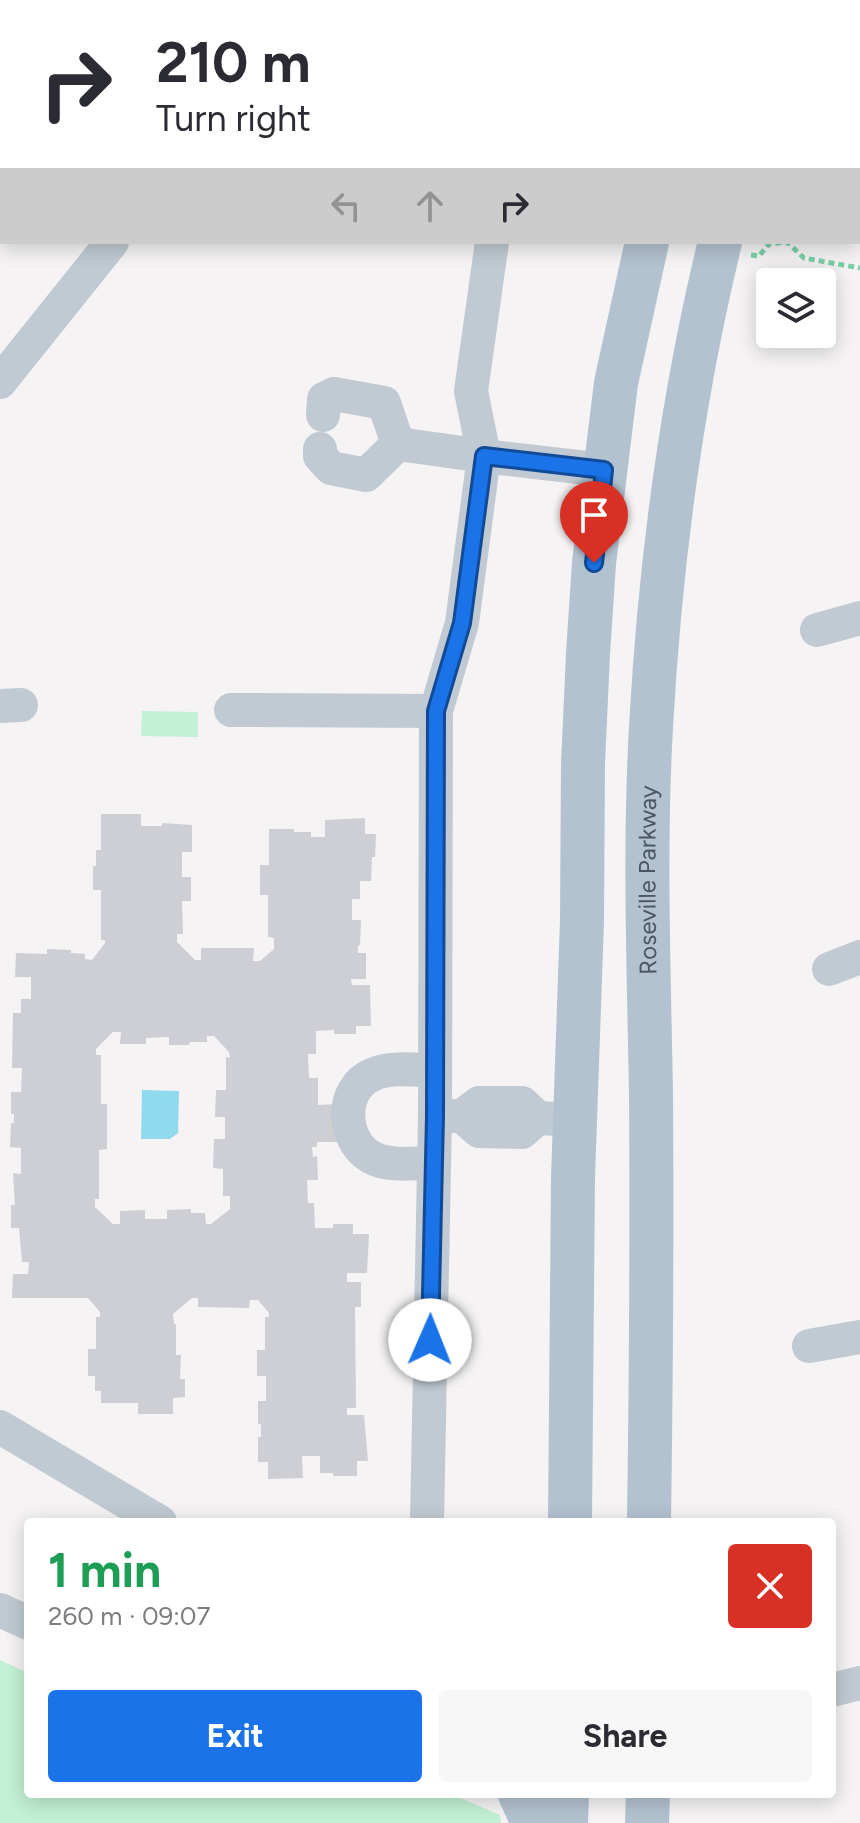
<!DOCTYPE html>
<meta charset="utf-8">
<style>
:root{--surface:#fff;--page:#f7f7f7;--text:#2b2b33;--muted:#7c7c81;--accent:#1a73e8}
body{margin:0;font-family:Figtree,sans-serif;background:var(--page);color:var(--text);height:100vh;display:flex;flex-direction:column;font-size:30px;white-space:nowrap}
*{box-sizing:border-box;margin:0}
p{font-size:26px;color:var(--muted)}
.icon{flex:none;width:44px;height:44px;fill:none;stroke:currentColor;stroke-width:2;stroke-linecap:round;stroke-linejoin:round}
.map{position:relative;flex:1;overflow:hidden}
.panel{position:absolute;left:24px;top:1518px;width:812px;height:280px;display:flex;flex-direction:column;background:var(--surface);border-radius:8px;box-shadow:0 4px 20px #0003}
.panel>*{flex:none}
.top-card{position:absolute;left:0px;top:0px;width:860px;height:244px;box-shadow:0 4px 20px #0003;background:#fff;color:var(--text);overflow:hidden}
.buttons{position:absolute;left:756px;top:268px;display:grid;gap:16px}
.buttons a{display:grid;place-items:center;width:80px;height:80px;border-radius:8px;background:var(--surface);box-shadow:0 4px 20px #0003;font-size:40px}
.pin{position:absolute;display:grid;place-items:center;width:68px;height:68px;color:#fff;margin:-82px -34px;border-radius:50% 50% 50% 0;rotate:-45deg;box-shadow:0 0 8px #0007}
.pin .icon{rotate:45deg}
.me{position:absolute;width:88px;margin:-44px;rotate:1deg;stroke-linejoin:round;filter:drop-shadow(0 0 6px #0008)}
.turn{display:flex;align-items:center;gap:28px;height:168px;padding:0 24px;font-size:36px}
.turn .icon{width:104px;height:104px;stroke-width:2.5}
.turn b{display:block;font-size:56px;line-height:68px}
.lanes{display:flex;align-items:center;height:76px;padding:0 24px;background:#0003;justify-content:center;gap:40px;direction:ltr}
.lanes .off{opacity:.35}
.round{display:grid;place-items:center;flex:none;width:84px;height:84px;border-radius:8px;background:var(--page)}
.overview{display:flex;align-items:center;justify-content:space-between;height:136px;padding:0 24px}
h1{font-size:48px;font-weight:700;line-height:60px;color:#1e9e55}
.cta{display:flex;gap:16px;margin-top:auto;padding:16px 24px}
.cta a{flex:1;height:92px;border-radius:8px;background:var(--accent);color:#fff;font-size:32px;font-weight:700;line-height:92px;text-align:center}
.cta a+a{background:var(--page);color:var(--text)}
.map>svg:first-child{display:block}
</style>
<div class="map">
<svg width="860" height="1823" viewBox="0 0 860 1823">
<rect width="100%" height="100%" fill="#f5f3f3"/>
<!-- green -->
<g fill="#c3f1d5">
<path d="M142,711L198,712V737L141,736Z"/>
<path d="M0,1660L28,1673V1794H451L500,1815L501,1823H0Z"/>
</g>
<!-- water -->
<path fill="#90daee" d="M142,1090L179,1091L178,1133L170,1139H141Z"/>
<!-- building -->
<path fill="#cdcfd5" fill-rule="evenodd" d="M101,814H141V826H162V823L192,825V852H182V877H191V901H182L183,934H177V942L195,960H201V948H254L253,961H260L274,949V938L268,937V895H260V865H269V829H294V832H311V837H325V820L365,818V834H376L375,857H372L371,881H360V899H352V920H361L360,945L358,946V953H366V979H351L352,985H370L371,1026H356V1034H334V1030L316,1031V1054H308L309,1078H318V1105L337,1104V1142H317V1147H312L313,1157L317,1156L318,1180H307L308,1203H314L315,1228H333V1224H353V1234H369L367,1273H347V1282H361V1307H355L356,1408H347V1415H364L368,1461H357V1476H333V1473H320V1456H302L303,1478L268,1479V1462H258V1437H261V1424H258V1401H266V1376H257V1350H265V1317H269V1313L258,1300H250L249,1308L198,1307V1298H192L173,1314L174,1324H176V1355H181L180,1379H185V1397L173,1398V1414H138V1403H101V1391H95V1376H88V1349H96V1317H100V1312L88,1298H12L13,1274H28L29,1262H22L19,1228H11V1205H15L13,1173L21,1174V1148L10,1147L11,1123H14V1114H11V1092H21L22,1068H12L13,1013H21V999H31V977H15L16,953L47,954V949L71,950V953L85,954V959L92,960L105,943V940H101V890H93V866H96V850H101ZM113,1032H121L120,1044H146V1038L169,1037V1045H189L190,1042H207V1036H214L229,1052L230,1058L226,1057V1090H216L215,1117H225V1139H214L213,1168L223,1169V1196H230V1209L211,1224H206L205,1213H191V1209L167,1210V1219H145V1210L120,1211V1224H113L95,1207V1199H99V1150L107,1149V1104H101V1055H96V1049Z"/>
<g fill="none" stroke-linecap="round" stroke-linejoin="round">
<!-- path -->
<path stroke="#7ad0a6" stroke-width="5" stroke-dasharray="6 4" stroke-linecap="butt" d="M751,255L759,256L769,244L787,242L804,258L860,268"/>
<!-- minor -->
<g stroke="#c1cad2" stroke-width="34">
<path d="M320,2L321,0"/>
<path d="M553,2L554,0"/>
<path d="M0,382L112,242"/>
<path d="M323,415L324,399L334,394L384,403L398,444L484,456L471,391L492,242"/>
<path d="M320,449V456L331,468L366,475L398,444"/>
<path d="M817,630L860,618"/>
<path d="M0,706L21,705"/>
<path d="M231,710L436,711L435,1116H462L479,1103H522L538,1118L576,1120"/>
<path d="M436,711L462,623L484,456L604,470"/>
<path d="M829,969L860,957"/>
<path d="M462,1116L479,1131L522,1132L538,1118"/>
<path d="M433,1163C414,1163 388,1167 371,1157C342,1141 339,1089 372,1075C390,1066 415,1070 434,1071"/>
<path d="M809,1346L860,1337"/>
<path d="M0,1427L160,1522"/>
<path d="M427,1522L435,1116"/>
<path d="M0,1610L28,1623"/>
<path d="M832,1690L860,1683"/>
</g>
<!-- major -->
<g stroke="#b3c2d1" stroke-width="44">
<path d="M711,2L712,0"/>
<path d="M789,2V0"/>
<path d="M570,1522L573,1178L582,920L583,764L588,654L594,563L616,383L647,242"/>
<path id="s1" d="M649,1522C651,1380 652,1238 651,1096C649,973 644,850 651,727C660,564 681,402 720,242"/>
<path d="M520,1794L533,1823"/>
<path d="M566,1823L567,1794"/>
<path d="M647,1823L648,1794"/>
</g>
</g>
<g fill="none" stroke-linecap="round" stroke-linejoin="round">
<!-- route casing -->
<g stroke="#114b97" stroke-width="20">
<path id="route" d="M430,1340L435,1116L436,711L462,623L484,456L604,470L594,563"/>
</g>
<!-- route -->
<use href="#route" stroke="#1a73e8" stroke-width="14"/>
</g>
<g text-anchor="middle" stroke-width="7" stroke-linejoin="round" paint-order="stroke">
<!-- street labels -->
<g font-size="24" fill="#4a5661" stroke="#fff">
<text dy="8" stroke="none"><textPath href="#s1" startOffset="642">Roseville Parkway</textPath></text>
</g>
</g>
</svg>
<div class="buttons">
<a><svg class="icon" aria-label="layers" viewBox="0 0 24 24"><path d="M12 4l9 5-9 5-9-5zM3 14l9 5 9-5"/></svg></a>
</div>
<div class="pin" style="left:594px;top:563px;background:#d93025"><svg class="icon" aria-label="arrive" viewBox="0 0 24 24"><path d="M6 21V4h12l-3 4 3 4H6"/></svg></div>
<svg class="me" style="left:430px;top:1340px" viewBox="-20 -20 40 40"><circle r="19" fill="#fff"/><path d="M0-13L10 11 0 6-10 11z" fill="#1a73e8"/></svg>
<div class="top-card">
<div class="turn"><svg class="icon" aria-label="right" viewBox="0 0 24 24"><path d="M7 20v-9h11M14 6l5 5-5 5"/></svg><div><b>210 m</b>Turn right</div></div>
<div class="lanes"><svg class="icon off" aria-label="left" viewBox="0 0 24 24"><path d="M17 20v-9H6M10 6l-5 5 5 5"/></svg><svg class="icon off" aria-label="ahead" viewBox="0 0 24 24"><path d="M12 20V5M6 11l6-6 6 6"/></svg><svg class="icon" aria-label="right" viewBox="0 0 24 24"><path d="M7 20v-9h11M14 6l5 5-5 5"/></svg></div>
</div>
<section class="panel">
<div class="overview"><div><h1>1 min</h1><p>260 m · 09:07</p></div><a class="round" style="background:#d93025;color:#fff"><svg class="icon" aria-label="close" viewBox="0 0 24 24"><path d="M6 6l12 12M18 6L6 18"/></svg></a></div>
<div class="cta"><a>Exit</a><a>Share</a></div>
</section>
</div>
